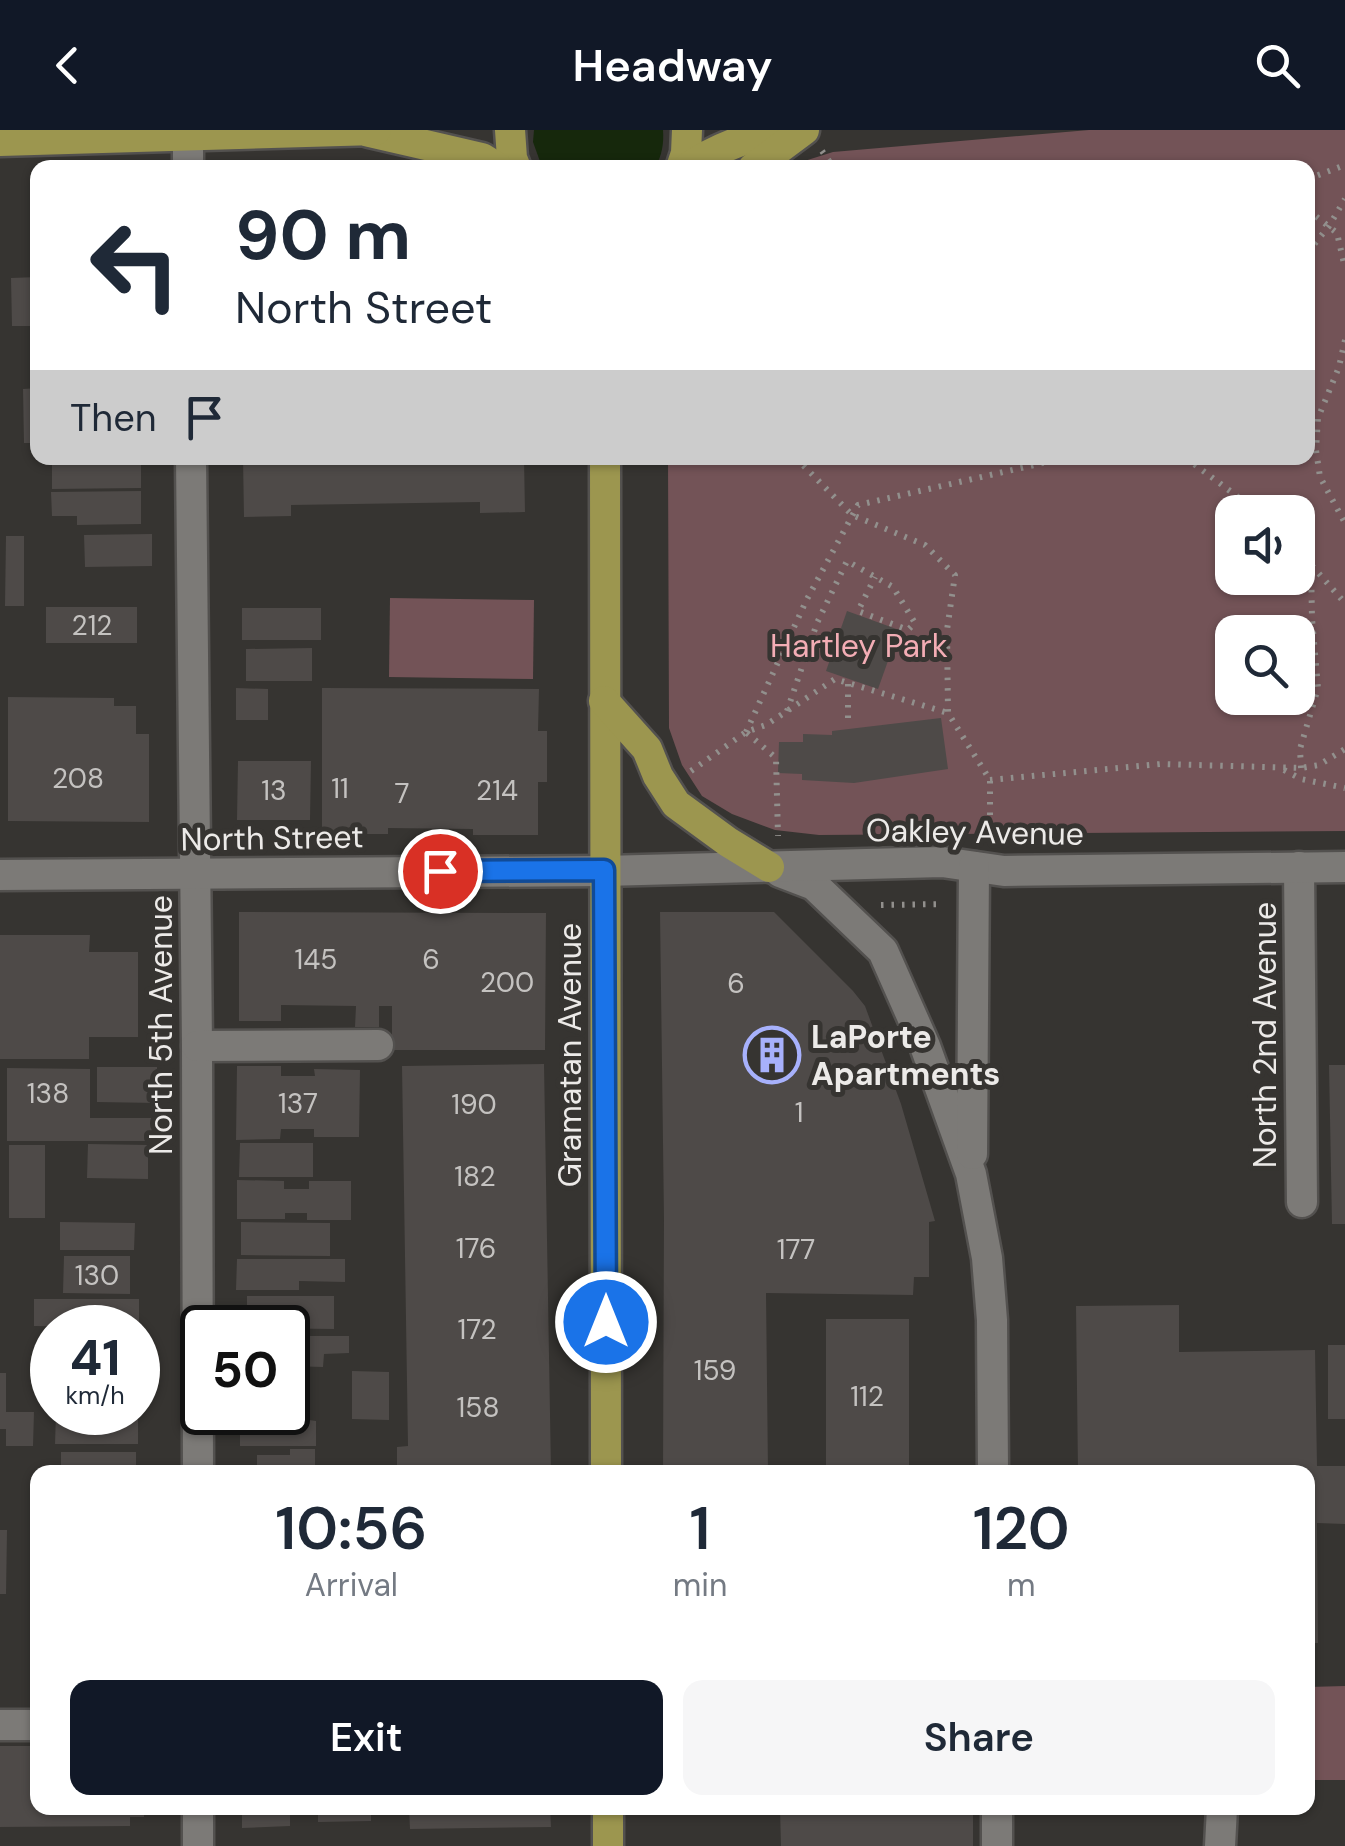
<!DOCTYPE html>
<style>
:root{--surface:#fff;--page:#f6f6f7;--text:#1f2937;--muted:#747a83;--accent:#111827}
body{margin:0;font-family:"DM Sans",sans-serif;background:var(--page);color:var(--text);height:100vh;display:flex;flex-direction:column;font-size:38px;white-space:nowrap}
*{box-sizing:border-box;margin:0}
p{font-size:32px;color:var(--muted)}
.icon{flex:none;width:55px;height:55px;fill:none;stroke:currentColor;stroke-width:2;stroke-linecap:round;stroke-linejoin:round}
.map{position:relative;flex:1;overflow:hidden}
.details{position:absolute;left:30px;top:1335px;width:1285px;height:350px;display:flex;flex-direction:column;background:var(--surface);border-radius:20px;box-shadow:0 2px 8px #0004}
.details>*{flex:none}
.top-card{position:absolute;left:30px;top:30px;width:1285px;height:305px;border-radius:20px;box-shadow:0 2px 8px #0004;background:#fff;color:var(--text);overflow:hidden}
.tools{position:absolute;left:1215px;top:365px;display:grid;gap:20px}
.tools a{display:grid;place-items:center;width:100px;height:100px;border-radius:20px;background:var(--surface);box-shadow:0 2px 8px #0004;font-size:50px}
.speed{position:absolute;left:30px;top:1175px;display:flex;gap:20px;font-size:50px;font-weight:700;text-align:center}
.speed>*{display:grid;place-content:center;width:130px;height:130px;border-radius:50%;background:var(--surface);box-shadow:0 2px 8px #0004;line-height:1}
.speed small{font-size:25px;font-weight:400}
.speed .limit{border:5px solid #111;border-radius:15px;background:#fff;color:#111}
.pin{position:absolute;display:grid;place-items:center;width:85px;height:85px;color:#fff;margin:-42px;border:5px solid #fff;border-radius:50%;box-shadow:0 2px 10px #0007}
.me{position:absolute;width:110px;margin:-55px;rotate:0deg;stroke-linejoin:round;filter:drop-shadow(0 0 8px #0008)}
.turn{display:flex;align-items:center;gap:35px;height:210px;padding:0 40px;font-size:45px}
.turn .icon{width:130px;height:130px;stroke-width:2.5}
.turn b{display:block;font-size:70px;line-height:85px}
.then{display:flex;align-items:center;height:95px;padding:0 40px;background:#0003;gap:20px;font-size:38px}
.eta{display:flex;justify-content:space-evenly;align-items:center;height:170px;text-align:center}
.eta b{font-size:60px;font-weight:600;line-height:70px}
.button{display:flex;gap:20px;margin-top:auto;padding:20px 40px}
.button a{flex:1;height:115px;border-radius:20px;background:var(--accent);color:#fff;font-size:40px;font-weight:600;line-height:115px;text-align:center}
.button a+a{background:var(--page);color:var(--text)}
header{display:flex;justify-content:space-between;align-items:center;height:130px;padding:0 40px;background:var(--accent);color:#fff;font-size:45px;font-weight:600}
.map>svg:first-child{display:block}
</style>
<header><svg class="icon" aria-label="back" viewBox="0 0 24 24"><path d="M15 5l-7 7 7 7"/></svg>Headway<svg class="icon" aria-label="search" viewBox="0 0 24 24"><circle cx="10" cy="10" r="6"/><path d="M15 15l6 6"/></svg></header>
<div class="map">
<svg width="1345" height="1716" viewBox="0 0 1345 1716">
<rect width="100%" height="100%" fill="#363431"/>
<!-- green -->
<g fill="#735357" fill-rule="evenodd">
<path d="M1089,0H1345V701L819,705L775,700L732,684L702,666L682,635L669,598L668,328H1308V38L791,37L798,33L833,22ZM1232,382H1298V448H1232ZM1232,502H1298V568H1232Z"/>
<path d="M390,468L534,470L533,549L389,547Z"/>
<path d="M1345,1556V1650H1308V1557Z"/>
</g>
<!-- water -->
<path fill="#16280c" d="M534,0H663C664,13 662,26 655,37H542L533,12Z"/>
<!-- building -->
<g fill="#4e4a48">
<path d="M38,147V196H12L11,148Z"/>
<path d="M38,258V313H24L23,259Z"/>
<path d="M52,328H141V358L52,359Z"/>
<path d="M243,328H524L525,382L480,383V372L291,375V386L244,387Z"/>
<path d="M141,361V394L77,395V386H52L51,362Z"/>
<path d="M152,404V436L85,437L84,405Z"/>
<path d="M6,406H24V476H5Z"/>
<rect x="46" y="477" width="91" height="36"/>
<rect x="242" y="478" width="79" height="32"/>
<path d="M847,481L899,500L878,559L826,541Z"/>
<path d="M312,518V551H246V519Z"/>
<path d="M236,558L268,559V590H236Z"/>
<path d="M322,558L539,559L538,601H547V652H538V705H473V699L388,698V704H322Z"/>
<path d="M8,567L114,568V576H136V604H149V692L8,691Z"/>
<path d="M941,588L948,639L854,653L802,650V644L778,643L779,612H803V604L832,605V601Z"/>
<path d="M238,631H311L310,690H237Z"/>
<path d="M239,782L546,783L545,920H392V876H379V897H355L356,876L281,875V891H239Z"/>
<path d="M660,782H774L853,861L865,876L901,974L935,1091L929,1092V1147H914L913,1165L766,1163L768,1342H663L664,1089Z"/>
<path d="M0,805H90L89,822H138V907H89V929H0Z"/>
<path d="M544,934L551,1342H397V1317L408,1316L402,936Z"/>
<path d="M1329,935H1345V1094H1332Z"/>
<path d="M237,936H281V946H315L314,939L360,940L359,1007H314V999H281L280,1009L236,1010Z"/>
<path d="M97,937H157V973L97,972Z"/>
<path d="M7,938L90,939V988H157V1011H7Z"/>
<path d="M240,1013H313V1047H239Z"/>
<path d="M88,1014L148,1015V1049L87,1048Z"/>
<rect x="9" y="1015" width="36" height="73"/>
<path d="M237,1050L284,1051V1059H309V1051H351V1090H307V1083H285V1089H237Z"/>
<path d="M60,1092L135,1093L134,1120H60Z"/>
<path d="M241,1092L330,1093V1126L241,1125Z"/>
<path d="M64,1126H130V1164L63,1163Z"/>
<path d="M237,1129H345V1152L299,1151V1160H236Z"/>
<path d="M247,1166H334V1199L247,1198Z"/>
<path d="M34,1169H139V1198L34,1196Z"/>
<path d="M1179,1175V1222L1315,1220L1317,1336H1345V1394L1317,1393L1318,1513H1308V1342H1078L1076,1176Z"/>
<rect x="826" y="1189" width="83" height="153"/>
<path d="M288,1206H349V1223L324,1224L323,1237L288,1236Z"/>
<rect x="1328" y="1215" width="17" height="74"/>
<path d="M352,1241L389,1242V1290L352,1289Z"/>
<path d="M0,1243H6V1282H34L33,1316H6V1299H0Z"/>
<rect x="138" y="1245" width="9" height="32"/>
<path d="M288,1265H295V1288L316,1291V1316H240V1282H288Z"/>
<path d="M56,1282L138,1283V1314H55Z"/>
<path d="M290,1319H315V1342H257V1325H290Z"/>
<rect x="61" y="1322" width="75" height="20"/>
<path d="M0,1400H7L6,1464H0Z"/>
<path d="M0,1616H38V1678H144V1687H130V1696L0,1697Z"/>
<path d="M242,1678H290V1696L242,1698Z"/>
<path d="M318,1678H371V1691L318,1692Z"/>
<path d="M409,1678H550L551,1697L410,1699Z"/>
<path d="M780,1678H973V1716H781Z"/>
</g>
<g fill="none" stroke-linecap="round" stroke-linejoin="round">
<!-- minor casing -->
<g stroke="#53514f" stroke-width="35">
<g id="minor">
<path d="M188,6V38"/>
<path d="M191,328L197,916L198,1342"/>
<path d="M1299,737L1302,1072"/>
<path d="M780,742L814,755L883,821L925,916L971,1044L987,1128L992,1190L993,1342"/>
<path d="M0,745L604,741L942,732L1004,741L1345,737"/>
<path d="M197,916L378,915"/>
<path d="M972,1024L974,737"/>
<path d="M0,1595H38"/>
<path d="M198,1678V1716"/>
<path d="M997,1678V1716"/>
<path d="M1220,1716L1222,1678"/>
</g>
</g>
<!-- major casing -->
<g stroke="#53514f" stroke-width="35">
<g id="major">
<path d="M510,0L512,28L516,38"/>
<path d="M369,2L482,28L498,38"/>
<path d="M0,11L376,0"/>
<path d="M681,38L686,23L687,0"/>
<path d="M688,38C717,17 747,8 781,0"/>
<path d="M753,38L804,0"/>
<path d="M605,328L606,1342"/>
<path d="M604,571L647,619L658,646L676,674L728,712L769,737"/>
<path d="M608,1678V1716"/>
</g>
</g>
<!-- path -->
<g stroke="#92908d" stroke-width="6" stroke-dasharray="2.5 8" stroke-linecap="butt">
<path d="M822,21L834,38"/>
<path d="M1308,49L1345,35"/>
<path d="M1308,80L1337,103L1345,138"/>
<path d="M1308,122L1329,96L1345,69"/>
<path d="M1345,210L1339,237L1318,288L1316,320L1320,347L1345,393"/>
<path d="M796,328L852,385L925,415L955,445L947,500L948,583L990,650V707"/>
<path d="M1186,328L1258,382"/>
<path d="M1298,420L1345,473"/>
<path d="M787,581L817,493L847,431L893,457L915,493L908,500L858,481L875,447"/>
<path d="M848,588V553"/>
<path d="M746,602L806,471L858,375L1065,328"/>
<path d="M747,603L776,628L778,706"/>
<path d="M1301,638L1300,619L1318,558L1312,489L1311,434"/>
<path d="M1284,640L1301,649L1345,658"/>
<path d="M691,641L746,602L766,595L835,549L948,583"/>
<path d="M990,650L1161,634L1301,638L1319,635L1345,619"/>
<path d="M881,775L944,774"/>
</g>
<!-- minor -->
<use href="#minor" stroke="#7c7a77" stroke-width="30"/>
<!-- major -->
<use href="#major" stroke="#9c964f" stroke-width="30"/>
</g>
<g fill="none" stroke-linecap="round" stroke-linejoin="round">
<!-- route casing -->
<g stroke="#114b97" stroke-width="25">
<path id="route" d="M440,741L604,740L606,1192"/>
</g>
<!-- route -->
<use href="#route" stroke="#1a73e8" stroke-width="18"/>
</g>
<!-- icons -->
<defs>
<g id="building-ring" transform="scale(2.875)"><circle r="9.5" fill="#363431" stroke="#a7b1fc" stroke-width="1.5"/><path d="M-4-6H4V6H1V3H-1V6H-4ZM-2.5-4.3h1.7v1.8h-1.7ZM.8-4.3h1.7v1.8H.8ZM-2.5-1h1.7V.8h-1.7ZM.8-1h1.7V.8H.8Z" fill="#a7b1fc"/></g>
</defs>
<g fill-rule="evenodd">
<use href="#building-ring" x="772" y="925"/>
</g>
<g text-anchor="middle" stroke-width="10" stroke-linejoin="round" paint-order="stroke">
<!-- number labels -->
<g font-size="28" fill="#c4c2c0">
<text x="92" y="505">212</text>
<text x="78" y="658">208</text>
<text x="340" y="668">11</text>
<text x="274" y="670">13</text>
<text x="497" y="670">214</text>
<text x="402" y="673">7</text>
<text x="316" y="839">145</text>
<text x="431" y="839">6</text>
<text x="507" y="862">200</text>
<text x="736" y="863">6</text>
<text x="48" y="973">138</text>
<text x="298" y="983">137</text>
<text x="474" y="984">190</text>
<text x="799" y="992">1</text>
<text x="475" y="1056">182</text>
<text x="476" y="1128">176</text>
<text x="796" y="1129">177</text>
<text x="97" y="1155">130</text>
<text x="477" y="1209">172</text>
<text x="715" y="1250">159</text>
<text x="867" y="1276">112</text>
<text x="478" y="1287">158</text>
</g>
<!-- park labels -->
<g font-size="32" fill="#f3adb5" stroke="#363431">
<text x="859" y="527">Hartley Park</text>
</g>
<!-- street labels -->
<g font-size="32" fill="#eceae8" stroke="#363431">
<text transform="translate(975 702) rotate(1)" y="11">Oakley Avenue</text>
<text transform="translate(272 708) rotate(-1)" y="11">North Street</text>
<text transform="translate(161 895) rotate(-90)" y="11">North 5th Avenue</text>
<text transform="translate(1265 905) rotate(-90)" y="11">North 2nd Avenue</text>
<text transform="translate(570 925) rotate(-90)" y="11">Gramatan Avenue</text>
</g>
<!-- poi labels -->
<g font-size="32" font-weight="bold" fill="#eceae8" stroke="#363431" text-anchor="start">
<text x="811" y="918">LaPorte<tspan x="811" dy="37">Apartments</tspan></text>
</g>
</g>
</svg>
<div class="tools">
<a><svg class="icon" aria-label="sound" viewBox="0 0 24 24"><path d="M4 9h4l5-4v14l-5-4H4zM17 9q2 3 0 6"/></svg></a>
<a><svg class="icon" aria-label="search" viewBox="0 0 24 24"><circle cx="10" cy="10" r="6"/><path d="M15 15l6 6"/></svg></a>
</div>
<div class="speed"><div>41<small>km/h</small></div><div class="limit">50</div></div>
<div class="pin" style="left:440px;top:741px;background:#d93025"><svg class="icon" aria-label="arrive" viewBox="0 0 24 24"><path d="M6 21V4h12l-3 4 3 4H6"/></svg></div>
<svg class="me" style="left:606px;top:1192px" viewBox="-20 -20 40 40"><circle r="17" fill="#1a73e8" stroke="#fff" stroke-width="3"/><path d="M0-11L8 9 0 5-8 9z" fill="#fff"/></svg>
<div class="top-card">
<div class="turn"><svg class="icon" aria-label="left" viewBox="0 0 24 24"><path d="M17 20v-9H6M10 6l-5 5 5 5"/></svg><div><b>90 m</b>North Street</div></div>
<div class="then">Then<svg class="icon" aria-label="arrive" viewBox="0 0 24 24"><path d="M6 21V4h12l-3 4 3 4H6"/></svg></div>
</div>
<section class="details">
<div class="eta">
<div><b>10:56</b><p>Arrival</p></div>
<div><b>1</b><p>min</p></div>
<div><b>120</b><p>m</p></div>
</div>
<div class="button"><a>Exit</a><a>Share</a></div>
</section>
</div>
